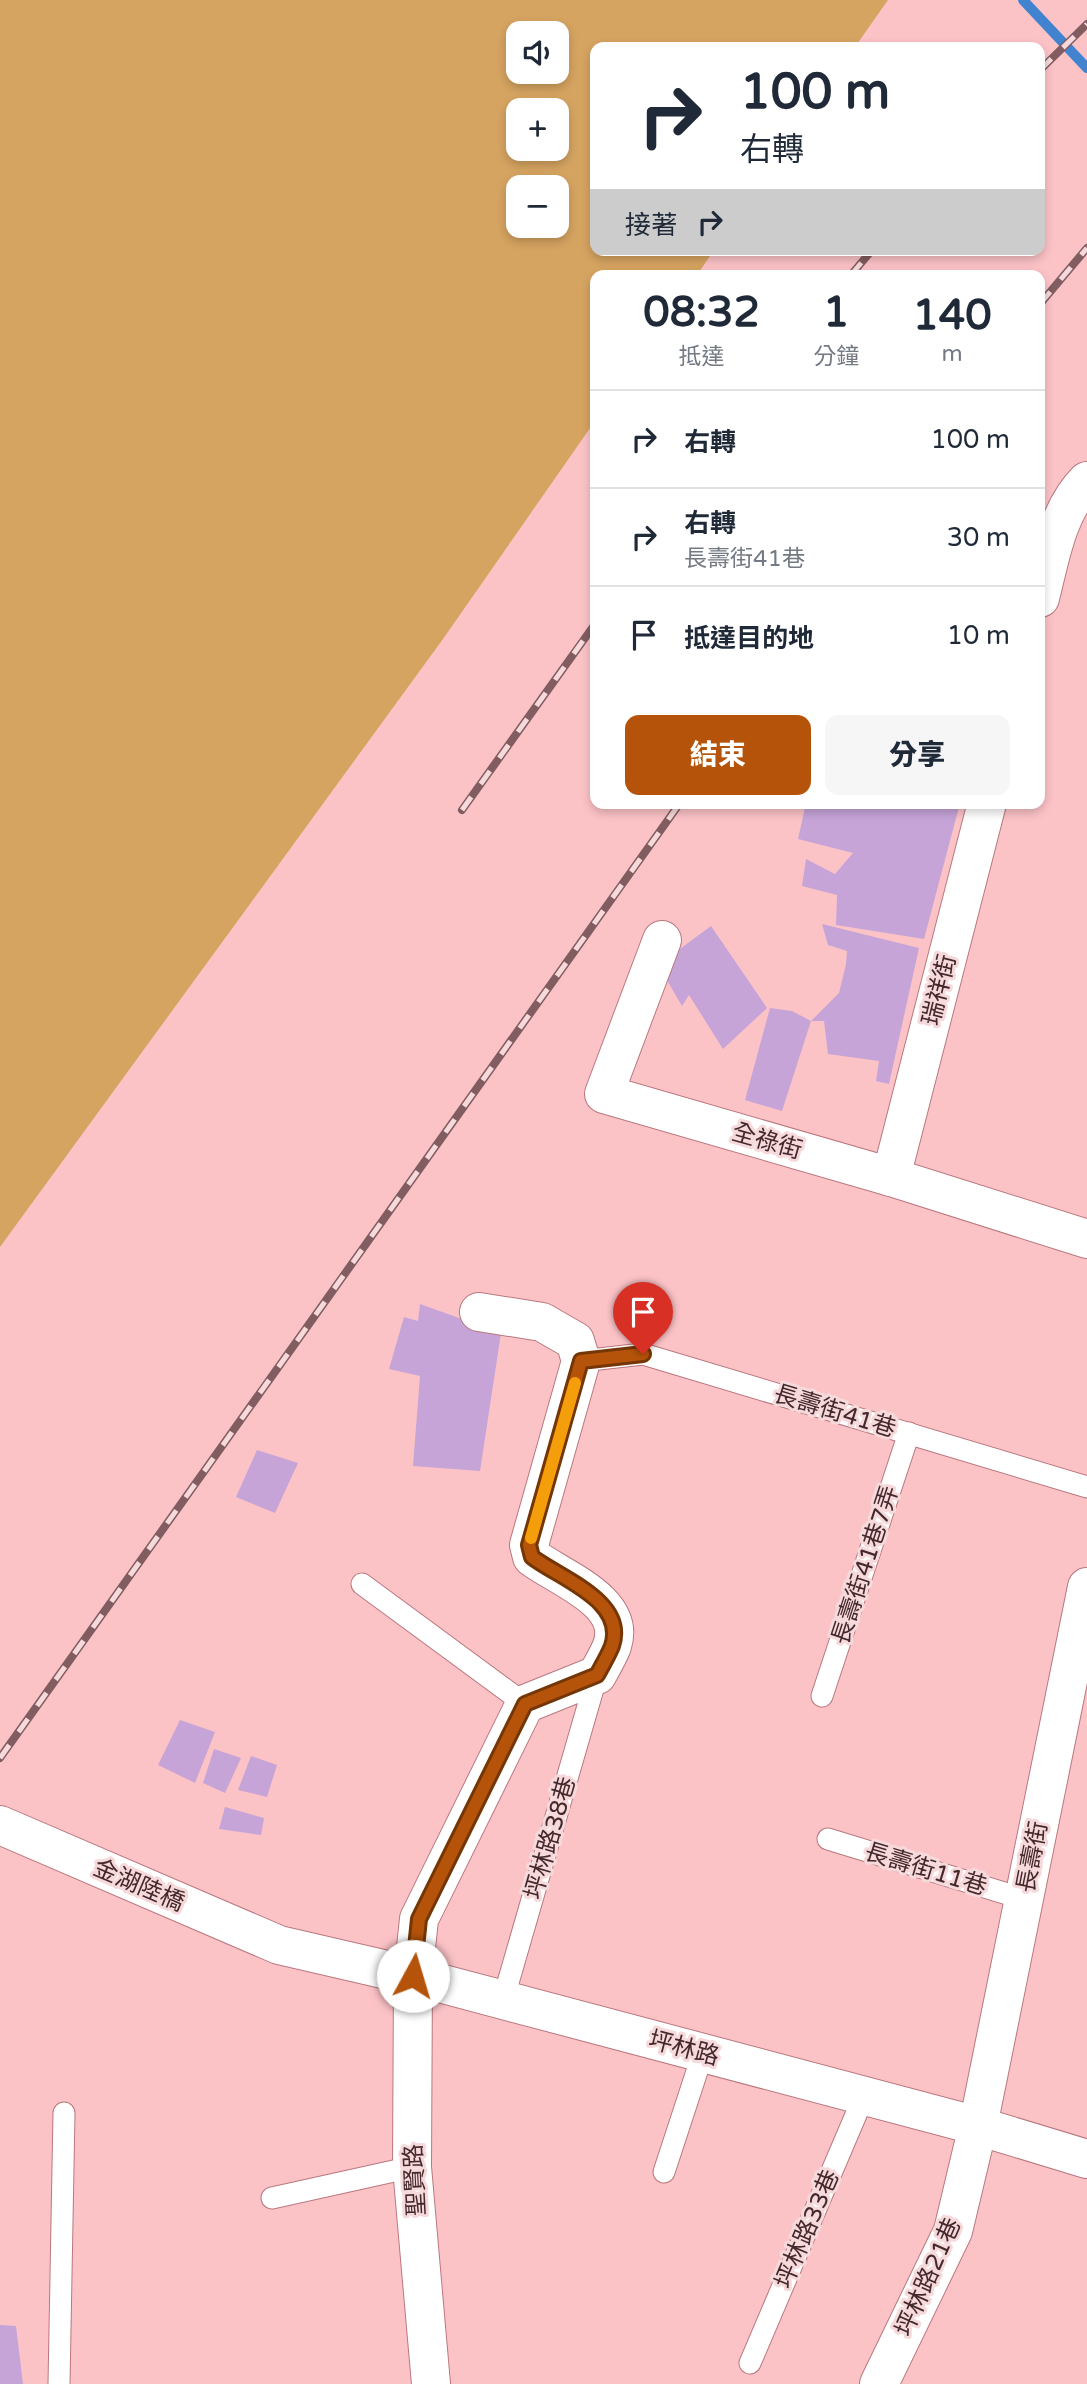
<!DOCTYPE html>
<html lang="zh-TW">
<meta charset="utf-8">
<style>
:root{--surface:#fff;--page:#f6f6f7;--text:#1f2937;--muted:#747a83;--line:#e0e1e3;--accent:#b45309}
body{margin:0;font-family:"Varela Round","Noto Sans TC",sans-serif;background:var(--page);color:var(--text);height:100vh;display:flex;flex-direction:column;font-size:26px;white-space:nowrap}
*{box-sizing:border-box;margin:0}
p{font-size:23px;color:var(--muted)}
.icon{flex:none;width:38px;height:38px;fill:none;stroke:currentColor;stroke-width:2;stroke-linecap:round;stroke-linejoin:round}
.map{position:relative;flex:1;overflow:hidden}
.panel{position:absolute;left:590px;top:270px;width:455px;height:539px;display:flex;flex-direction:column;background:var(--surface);border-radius:14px;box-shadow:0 4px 10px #0003}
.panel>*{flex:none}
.banner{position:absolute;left:590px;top:42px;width:455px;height:214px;border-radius:14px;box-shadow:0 4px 10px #0003;background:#fff;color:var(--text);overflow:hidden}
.tools{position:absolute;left:506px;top:21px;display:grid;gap:14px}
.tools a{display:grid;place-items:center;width:63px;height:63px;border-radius:14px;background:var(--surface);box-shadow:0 4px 10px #0003;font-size:35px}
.pin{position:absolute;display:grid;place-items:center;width:60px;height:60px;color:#fff;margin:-72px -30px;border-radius:50% 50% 50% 0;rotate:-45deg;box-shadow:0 0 7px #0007}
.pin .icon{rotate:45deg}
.me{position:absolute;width:77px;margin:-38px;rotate:6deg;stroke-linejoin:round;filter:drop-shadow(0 0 5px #0008)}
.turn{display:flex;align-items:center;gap:24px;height:147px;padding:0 35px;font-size:32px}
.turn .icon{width:91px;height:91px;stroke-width:2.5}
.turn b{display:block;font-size:49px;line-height:60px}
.then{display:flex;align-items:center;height:66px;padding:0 35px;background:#0003;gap:14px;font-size:26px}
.eta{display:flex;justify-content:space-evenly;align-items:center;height:119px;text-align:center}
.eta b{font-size:42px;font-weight:800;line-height:49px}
.action{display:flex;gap:14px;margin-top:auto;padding:14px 35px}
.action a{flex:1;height:80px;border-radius:14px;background:var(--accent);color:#fff;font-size:28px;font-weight:800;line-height:80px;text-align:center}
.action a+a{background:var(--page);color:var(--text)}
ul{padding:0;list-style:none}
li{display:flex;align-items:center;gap:21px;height:98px;padding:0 35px;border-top:2px solid var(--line)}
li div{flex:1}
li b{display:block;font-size:26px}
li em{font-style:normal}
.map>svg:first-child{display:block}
</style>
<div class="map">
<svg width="1087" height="2384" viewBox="0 0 1087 2384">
<rect width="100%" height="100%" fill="#fcc3c7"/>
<!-- green -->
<path fill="#d6a461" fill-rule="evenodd" d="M0,0H888L855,47H595V250H714L697,275H595V421L443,639L0,1247ZM518,33H556V72H518ZM518,110H556V149H518ZM518,187H556V226H518Z"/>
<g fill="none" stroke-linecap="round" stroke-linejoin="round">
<!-- stream -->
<path stroke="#4183ce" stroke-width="10" d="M1023,0L1087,68"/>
</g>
<!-- building -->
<g fill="#c6a4d8">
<path d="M806,803H855L868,808L871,803H960L924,939L836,925L837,895L802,886L806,859L835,874L853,853L798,839Z"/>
<path d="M822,924L919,948L889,1084L876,1081L879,1061L828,1054L824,1021H811L839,993L846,964L847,951L828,945Z"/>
<path d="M711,926L767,1008L723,1049L689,995L682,1006L658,965Z"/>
<path d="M770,1008L792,1011L811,1021L782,1111L745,1100Z"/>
<path d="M420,1304L501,1333L480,1471L413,1466L420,1376L389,1369L404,1317L418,1321Z"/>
<path d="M257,1450L298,1463L275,1513L236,1497Z"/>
<path d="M180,1720L215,1732L195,1783L158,1765Z"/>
<path d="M214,1749L241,1758L225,1793L203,1783Z"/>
<path d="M251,1756L277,1765L267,1797L238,1790Z"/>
<path d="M225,1807L264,1818L261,1835L219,1829Z"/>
<path d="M0,2325L16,2326L23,2384H0Z"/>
</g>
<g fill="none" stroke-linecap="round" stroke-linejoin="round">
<!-- service casing -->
<g stroke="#b9787e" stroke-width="23">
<g id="service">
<path d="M581,1361L643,1354L1087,1487"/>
<path d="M362,1584L525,1704"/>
<path d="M822,1696L909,1433"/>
<path d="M828,1839L1024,1899"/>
<path d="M503,2000L597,1675"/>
<path d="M664,2172L703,2053"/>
<path d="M272,2198L412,2167"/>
<path d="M750,2363L864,2096"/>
<path d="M59,2384L64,2113"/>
</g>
</g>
<!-- minor casing -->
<g stroke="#b9787e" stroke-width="40">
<g id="minor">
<path d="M1040,598C1050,559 1057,511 1087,481"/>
<path d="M662,940L604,1094L891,1177L1087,1239"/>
<path d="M891,1177L987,803"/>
<path d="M0,1825L279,1945L413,1976L978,2126L1087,2159"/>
<path d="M431,2384L412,2167L413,1976L419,1919L525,1704L597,1675C602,1666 608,1656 612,1646C627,1601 561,1579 532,1557L529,1545L581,1361L575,1341L542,1322L479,1312"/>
<path d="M879,2384L953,2231L978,2126L1087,1587"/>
</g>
</g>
<!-- service -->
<use href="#service" stroke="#fff" stroke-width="21"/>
<!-- minor -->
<use href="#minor" stroke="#fff" stroke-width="38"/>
<!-- rail casing -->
<g stroke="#815c60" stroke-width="8">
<g id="rail">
<path d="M1040,70L1087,24"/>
<path d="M851,275L872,250"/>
<path d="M1040,304L1087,248"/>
<path d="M462,810L595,624"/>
<path d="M0,1758L680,803"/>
</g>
</g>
<!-- rail -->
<use href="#rail" stroke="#f6d9db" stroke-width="5" stroke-dasharray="16" stroke-linecap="butt"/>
</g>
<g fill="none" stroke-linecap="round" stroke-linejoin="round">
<!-- route casing -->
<g stroke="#753606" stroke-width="18">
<path id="route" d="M413,1976L419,1919L525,1704L597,1675C602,1666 608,1656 612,1646C627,1601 561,1579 532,1557L529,1545L581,1361L643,1354"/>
</g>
<!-- route -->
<use href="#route" stroke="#b45309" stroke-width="12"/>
<!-- slow -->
<path stroke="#f59e0b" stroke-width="12" d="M531,1538L575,1383"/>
</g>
<g text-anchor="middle" stroke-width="6" stroke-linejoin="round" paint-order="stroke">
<!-- street labels -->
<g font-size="24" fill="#44292c" stroke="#f6d9db">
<text transform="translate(939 990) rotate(-76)" y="8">瑞祥街</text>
<text transform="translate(767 1141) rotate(16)" y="8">全祿街</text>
<text transform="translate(835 1411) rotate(17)" y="8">長壽街41巷</text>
<text transform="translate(865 1565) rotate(-72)" y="8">長壽街41巷7弄</text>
<text transform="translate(550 1838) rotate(-74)" y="8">坪林路38巷</text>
<text transform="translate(1032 1857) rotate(-79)" y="8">長壽街</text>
<text transform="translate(926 1869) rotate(17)" y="8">長壽街11巷</text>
<text transform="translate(139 1885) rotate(23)" y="8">金湖陸橋</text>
<text transform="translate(684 2048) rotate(15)" y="8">坪林路</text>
<text transform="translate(415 2180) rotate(-93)" y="8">聖賢路</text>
<text transform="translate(807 2229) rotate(-67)" y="8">坪林路33巷</text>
<text transform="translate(928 2277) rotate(-66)" y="8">坪林路21巷</text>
</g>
</g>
</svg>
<div class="tools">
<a><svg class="icon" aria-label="sound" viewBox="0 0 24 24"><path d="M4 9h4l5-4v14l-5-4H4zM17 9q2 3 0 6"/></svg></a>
<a>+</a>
<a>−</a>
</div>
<div class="pin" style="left:643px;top:1354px;background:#d93025"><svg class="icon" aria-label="arrive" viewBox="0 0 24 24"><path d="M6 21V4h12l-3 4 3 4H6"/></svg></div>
<svg class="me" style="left:413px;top:1976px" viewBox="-20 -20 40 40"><circle r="19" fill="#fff"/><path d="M0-13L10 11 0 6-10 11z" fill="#b45309"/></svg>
<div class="banner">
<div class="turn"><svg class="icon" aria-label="right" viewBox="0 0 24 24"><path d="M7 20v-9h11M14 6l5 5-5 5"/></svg><div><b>100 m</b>右轉</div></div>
<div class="then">接著<svg class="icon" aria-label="right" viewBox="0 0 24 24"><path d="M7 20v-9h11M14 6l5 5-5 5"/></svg></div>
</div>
<section class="panel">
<div class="eta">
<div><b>08:32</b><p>抵達</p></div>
<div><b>1</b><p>分鐘</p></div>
<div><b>140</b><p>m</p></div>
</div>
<ul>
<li><svg class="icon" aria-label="right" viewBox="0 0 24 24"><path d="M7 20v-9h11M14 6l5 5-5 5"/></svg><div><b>右轉</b></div><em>100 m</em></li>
<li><svg class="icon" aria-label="right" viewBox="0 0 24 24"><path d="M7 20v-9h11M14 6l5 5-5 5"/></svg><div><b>右轉</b><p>長壽街41巷</p></div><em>30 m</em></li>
<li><svg class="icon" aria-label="arrive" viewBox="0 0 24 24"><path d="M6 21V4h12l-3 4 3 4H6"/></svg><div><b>抵達目的地</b></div><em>10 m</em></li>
</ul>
<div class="action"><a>結束</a><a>分享</a></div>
</section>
</div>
